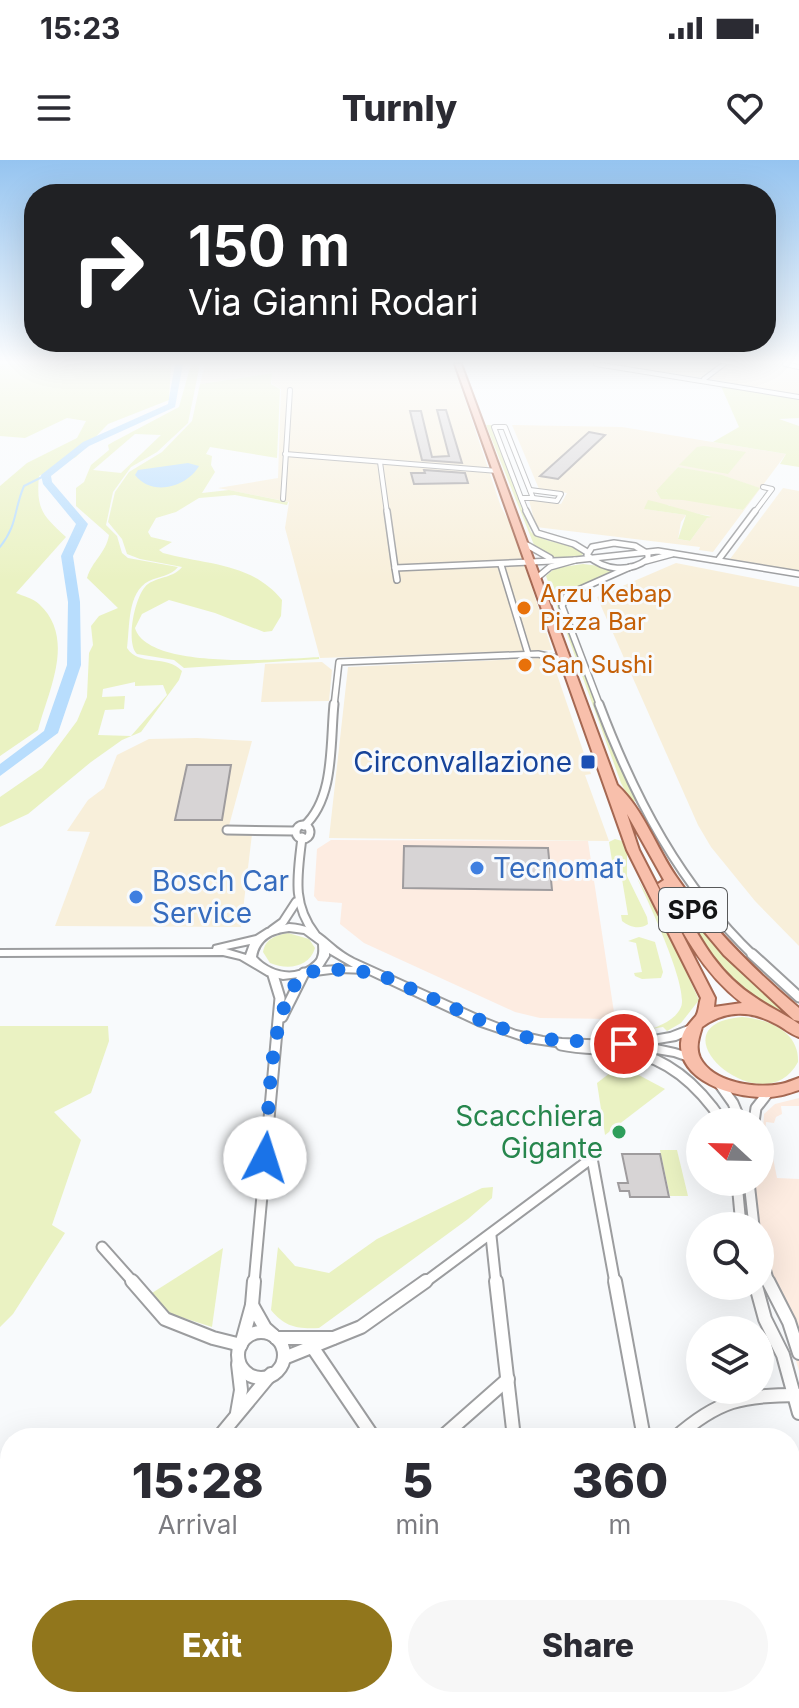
<!DOCTYPE html>
<style>
:root{--surface:#fff;--page:#f7f7f7;--text:#2b2b33;--muted:#7c7c81;--accent:#91761c}
body{margin:0;font-family:Inter,sans-serif;background:var(--page);color:var(--text);height:100vh;display:flex;flex-direction:column;font-size:30px;white-space:nowrap}
*{box-sizing:border-box;margin:0}
p{font-size:26px;color:var(--muted)}
.icon{flex:none;width:44px;height:44px;fill:none;stroke:currentColor;stroke-width:2;stroke-linecap:round;stroke-linejoin:round}
.map{position:relative;flex:1;overflow:hidden}
.details{position:absolute;left:0px;top:1268px;width:800px;height:280px;display:flex;flex-direction:column;background:var(--surface);border-radius:32px 32px 0 0;box-shadow:0 8px 32px #0002}
.details>*{flex:none}
.banner{position:absolute;left:24px;top:24px;width:752px;height:168px;border-radius:32px;box-shadow:0 8px 32px #0002;background:#202124;color:#fff;overflow:hidden}
.needle{width:52px;rotate:292deg}
.tools{position:absolute;left:686px;top:948px;display:grid;gap:16px}
.tools a{display:grid;place-items:center;width:88px;height:88px;border-radius:50%;background:var(--surface);box-shadow:0 8px 32px #0002;font-size:40px}
.pin{position:absolute;display:grid;place-items:center;width:68px;height:68px;color:#fff;margin:-34px;border:4px solid #fff;border-radius:50%;box-shadow:0 2px 8px #0007}
.me{position:absolute;width:88px;margin:-44px;rotate:5deg;stroke-linejoin:round;filter:drop-shadow(0 0 6px #0008)}
.turn{display:flex;align-items:center;gap:28px;height:168px;padding:0 32px;font-size:36px}
.turn .icon{width:104px;height:104px;stroke-width:2.5}
.turn b{display:block;font-size:56px;line-height:68px}
.eta{display:flex;justify-content:space-evenly;align-items:center;height:136px;text-align:center}
.eta b{font-size:48px;font-weight:800;line-height:56px}
.action{display:flex;gap:16px;margin-top:auto;padding:16px 32px}
.action a{flex:1;height:92px;border-radius:48px;background:var(--accent);color:#fff;font-size:32px;font-weight:800;line-height:92px;text-align:center}
.action a+a{background:var(--page);color:var(--text)}
.status{display:flex;justify-content:space-between;align-items:center;height:56px;padding:0 40px;background:var(--surface);direction:ltr}
.status svg{height:22px;fill:currentColor}
header{display:flex;justify-content:space-between;align-items:center;height:104px;padding:0 32px;background:var(--surface);font-size:36px;font-weight:800}
.map>svg:first-child{display:block}
</style>
<div class="status"><b>15:23</b><svg viewBox="0 0 49 12"><path d="M0 12V9h3v3zM5 12V6h3v6zM10 12V3h3v9zM15 12V0h3v12zM26 1h20v11H26zM47 4h2v5h-2z"/></svg></div>
<header><svg class="icon" aria-label="menu" viewBox="0 0 24 24"><path d="M4 6h16M4 12h16M4 18h16"/></svg>Turnly<svg class="icon" aria-label="heart" viewBox="0 0 24 24"><path d="M12 20l-8-8c-3-5 5-10 8-4 3-6 11-1 8 4z"/></svg></header>
<div class="map">
<svg width="799" height="1548" viewBox="0 0 799 1548">
<rect width="100%" height="100%" fill="#f8fafc"/>
<!-- commercial -->
<g fill="#fdece1">
<path d="M331,680L588,681L615,859L540,858L515,852L364,783L340,764L342,743L318,741L314,736L317,689Z"/>
<path d="M799,938V946H781L782,954L776,957L774,963L766,962L763,996L773,998L777,1018L799,1019V1211L752,1044L755,1022H760L764,954L775,944Z"/>
</g>
<!-- industrial -->
<g fill="#f8efda" fill-rule="evenodd">
<path d="M205,204H453L501,347L513,369L552,490L320,498L285,368L289,342L218,328L278,318L281,229L272,224L271,213L200,224Z"/>
<path d="M605,204H799V236L705,218Z"/>
<path d="M512,265L622,267L786,294L713,392L699,390L700,387L536,367L529,340L561,344L567,333L539,329ZM678,307L727,317L759,328L743,350L656,333ZM669,345L675,350L711,356L707,358L690,381L678,379L681,362L686,355L645,349Z"/>
<path d="M783,328L799,331V412L730,399Z"/>
<path d="M676,403L799,427V786L755,741L711,687L698,665L597,437Z"/>
<path d="M541,498L552,500L591,614L585,615L609,681L329,678L348,507Z"/>
<path d="M322,502L332,510L329,541L261,542L265,504Z"/>
<path d="M197,578L252,581L227,673L252,674L241,767L55,766L90,672L67,671L88,640L104,628L117,595L149,579Z"/>
</g>
<!-- green -->
<g fill="#eaf2c2" fill-rule="evenodd">
<path d="M0,204H171L169,240L108,264L76,297L39,316C36,349 42,355 66,377L16,433C23,436 33,438 39,444C76,478 49,529 38,570L0,596V326L27,303L77,278L86,261L67,258L25,278L0,276Z"/>
<path d="M191,204H200L188,263L157,292L131,307L113,332L106,365L117,376L122,393L128,398L178,407C171,416 160,416 149,421C127,432 130,467 127,488C139,507 167,494 182,511L179,520L141,572L122,580L91,602L28,654L0,667V637L42,608L77,561L87,537L89,493L93,485L91,466L99,456L118,448L87,418C92,401 106,393 109,375L76,346V328L84,322L91,305L109,290L108,285L113,282L179,247ZM135,274L161,275L121,313L93,310ZM135,522V526L163,525L167,535L131,576L98,575L105,550L124,549L125,536L102,537L103,529Z"/>
<path d="M272,213L271,224L280,229L277,298L210,287L206,294L212,296L211,305L215,312L202,333L229,330L288,342L287,345L235,335L199,338L176,352L156,358L148,372L151,377L172,382L159,390L163,393C206,405 251,402 282,440L281,456L272,471L264,472L215,453L169,440L142,454L135,468C148,511 283,499 319,497V499L184,508L174,500L137,494C125,483 135,433 148,424C160,416 173,418 182,407L140,399L127,394L122,379L108,362L115,332L129,312L162,292L192,261L200,224Z"/>
<path d="M720,224L799,239V258L779,259L799,266V307L780,304L786,294L713,282L739,267Z"/>
<path d="M486,265H491L531,372C547,385 568,381 584,393L581,396L555,398L536,390Z"/>
<path d="M704,286L746,292L728,314L679,305L697,287Z"/>
<path d="M678,307L722,315L760,328L743,350L683,340L661,339L656,331Z"/>
<path d="M648,340C670,345 689,352 712,357L707,358L690,381L678,379L686,355L644,349Z"/>
<path d="M583,404L625,409L566,434L558,443L636,641L631,642L621,623L546,416L555,408Z"/>
<path d="M615,679L622,681L627,692V716L647,757L648,764C640,770 629,767 622,761L621,755H628L620,707H613L609,682Z"/>
<path d="M637,718L663,762L699,840L681,863L667,871L663,867L651,869C662,865 676,859 681,847C689,827 647,739 637,718Z"/>
<path d="M680,745H683L799,864L756,841L724,818Z"/>
<path d="M288,773L309,779L315,788C309,808 287,810 270,803L263,792C265,779 276,775 288,773Z"/>
<path d="M639,777L655,782L663,812L661,818L642,819L635,816L634,813L642,812L636,783L628,781Z"/>
<path d="M742,857C768,859 799,871 798,902C763,968 647,865 742,857Z"/>
<path d="M0,866H108L109,881L91,933L54,952L81,980L52,1065L65,1073L13,1154L0,1167Z"/>
<path d="M633,912L665,929L605,975L597,923L610,913Z"/>
<path d="M660,990H677L688,1036H670Z"/>
<path d="M493,1027L492,1038L468,1059L319,1168C297,1169 285,1167 271,1150L278,1087L295,1106L329,1113L377,1079L482,1028Z"/>
<path d="M223,1088L212,1167L168,1153L152,1133Z"/>
<path d="M790,1481L799,1487V1548H749L755,1538H790Z"/>
</g>
<!-- water -->
<path fill="#b8ddfd" d="M188,303L199,306C187,327 152,337 135,315L138,310Z"/>
<g fill="none" stroke-linecap="round" stroke-linejoin="round">
<!-- stream -->
<path stroke="#b8ddfd" stroke-width="2" d="M0,387C18,364 13,352 24,326L46,315"/>
<!-- river -->
<path fill="#b8ddfd" fill-rule="evenodd" d="M175,204H183L175,247L89,286L51,316L52,322L88,364L73,396L80,442L81,505L58,573L0,616V604L44,571L67,505L68,442L61,396L76,364L43,324L41,315L83,282L168,244Z"/>
</g>
<!-- building -->
<g fill="#d7d4d5" stroke="#9f9c9e" stroke-width="2">
<path d="M437,250H446L462,303L422,300L410,251H421L432,297L449,296Z"/>
<path d="M589,272L605,275L558,319L540,316Z"/>
<path d="M424,310L465,313L468,323L414,324L411,313H425Z"/>
<path d="M187,605H231L222,660H175Z"/>
<path d="M404,686L548,688L552,730L403,728Z"/>
<path d="M622,994H660L669,1037H630L629,1031H620L618,1023H628Z"/>
</g>
<g fill="none" stroke-linecap="round" stroke-linejoin="round">
<!-- minor-far4 casing -->
<g stroke="#9c9d9f" stroke-width="6">
<g id="minor-far4">
<path d="M596,204L799,237"/>
<path d="M785,204L799,207"/>
<path d="M704,219L724,204"/>
<path d="M494,267H505L533,338H521Z"/>
<path d="M285,294L498,311"/>
<path d="M380,302L387,353"/>
<path d="M530,330L561,334L557,341L533,338"/>
<path d="M521,338L527,353"/>
<path d="M283,339L290,230"/>
<path d="M754,353L772,329L763,327"/>
</g>
</g>
<!-- minor-far3 casing -->
<g stroke="#9c9d9f" stroke-width="8">
<g id="minor-far3">
<path d="M387,351L395,408L575,400"/>
<path d="M526,351L537,373L574,384L587,392"/>
<path d="M614,383L635,386L648,394V399C629,413 605,411 587,395L592,387Z"/>
<path d="M527,385L550,398"/>
<path d="M719,399L755,351"/>
<path d="M646,401L672,394"/>
<path d="M501,405L528,494"/>
<path d="M395,408L397,420"/>
<path d="M538,417L550,407L575,400L658,391L799,414"/>
<path d="M334,546L339,502L538,494L566,500"/>
<path d="M600,546L562,446L567,435L630,407"/>
</g>
</g>
<!-- minor-far2 casing -->
<g stroke="#9c9d9f" stroke-width="11">
<g id="minor-far2">
<path d="M599,544C635,639 680,725 754,796"/>
<circle cx="303" cy="672" r="7"/>
<path d="M304,666C335,638 330,583 334,544"/>
<path d="M227,670L294,671"/>
<path d="M302,677C298,714 291,743 315,774"/>
<path d="M272,770L283,762L296,742"/>
</g>
</g>
<!-- minor-far1 casing -->
<g stroke="#9c9d9f" stroke-width="13">
<g id="minor-far1">
<path d="M752,794L799,837"/>
<path d="M282,857L304,813"/>
<path d="M561,885C584,890 607,888 630,892C670,899 701,929 723,962"/>
<path d="M718,922L733,943L741,962"/>
<path d="M754,962L756,948L767,934"/>
<path d="M737,1022L741,1066"/>
<path d="M749,1022L754,1066"/>
<path d="M491,1076L496,1123"/>
<path d="M102,1087L134,1123"/>
<path d="M760,1090L769,1123"/>
<path d="M254,1123L280,838L273,815"/>
<path d="M424,1123L592,998L615,1123"/>
</g>
</g>
<!-- minor casing -->
<g stroke="#9c9d9f" stroke-width="16">
<g id="minor">
<path d="M132,1121L165,1159L213,1178L241,1185L252,1145L254,1121"/>
<path d="M496,1121L514,1278"/>
<path d="M615,1121L644,1278"/>
<path d="M768,1121L789,1162L799,1193"/>
<path d="M756,1126L765,1159L783,1195L799,1253"/>
<path d="M252,1145L265,1168L273,1175"/>
<circle cx="261" cy="1195" r="23"/>
<path d="M276,1178H333"/>
<path d="M313,1188L374,1278"/>
<path d="M284,1198L361,1167L426,1121"/>
<path d="M237,1253L241,1230L238,1204"/>
<path d="M218,1278L271,1214"/>
<path d="M441,1278L508,1219"/>
<path d="M675,1278C718,1240 742,1235 799,1235"/>
<path d="M0,1336L10,1343"/>
<path d="M651,1538L662,1548"/>
<path d="M11,1548L19,1538"/>
<path d="M313,1548L334,1538"/>
</g>
</g>
<!-- tertiary casing -->
<g stroke="#9c9d9f" stroke-width="4">
<path id="tertiary" d="M289,764C323,766 326,785 354,799L486,859L516,871L543,877L562,879L637,882L638,879L642,878L670,873L693,864L697,865L698,868L697,871L676,880L652,884L675,889L698,896L700,899L698,902L694,903L674,896L638,890L562,887L528,882L478,865L367,813L339,812L283,819L267,815L240,799L223,795L0,796V790L213,789L214,786L256,776L267,769ZM289,771L304,773L319,784C319,788 320,792 318,797C317,801 313,803 310,806C292,818 270,812 256,797C259,779 272,773 289,771ZM250,784L246,795L226,789ZM329,793L353,807L339,806L322,807L329,796Z"/>
</g>
<!-- primary casing -->
<g stroke="#a56852" stroke-width="4">
<path id="primary" d="M455,204H461L617,625C644,650 656,688 677,718C711,767 753,809 799,848V861L794,860L724,795L682,745C701,782 720,815 756,838C770,848 785,854 799,864V877C790,874 784,868 776,864C751,850 725,850 702,867C699,877 695,887 700,898C713,923 756,929 781,924C787,923 793,920 799,918V930C787,934 775,938 762,937C733,937 679,921 681,883C682,871 689,864 696,856C699,852 699,843 701,838L627,690ZM627,654L664,720L658,724C681,770 701,811 742,843L714,847L715,838L639,690Z"/>
</g>
<!-- minor-far4 -->
<use href="#minor-far4" stroke="#fff" stroke-width="4"/>
<!-- minor-far3 -->
<use href="#minor-far3" stroke="#fff" stroke-width="5"/>
<!-- minor-far2 -->
<use href="#minor-far2" stroke="#fff" stroke-width="7"/>
<!-- minor-far1 -->
<use href="#minor-far1" stroke="#fff" stroke-width="9"/>
<!-- minor -->
<use href="#minor" stroke="#fff" stroke-width="12"/>
<!-- tertiary -->
<use href="#tertiary" fill="#fff" fill-rule="evenodd"/>
<!-- primary -->
<use href="#primary" fill="#f8bfab" fill-rule="evenodd"/>
</g>
<!-- sky -->
<linearGradient id="sky" x2="0" y2="1"><stop stop-color="#95c4f0"/><stop offset="0.48" stop-color="#fcfdfe"/><stop offset="1" stop-color="#fcfdfe" stop-opacity="0"/></linearGradient>
<rect width="799" height="421" fill="url(#sky)"/>
<g fill="none" stroke-linecap="round" stroke-linejoin="round">
<!-- route -->
<path stroke="#1a73e8" stroke-width="14" stroke-dasharray="0 25.2" d="M265,998C270,949 267,845 306,812L348,809L381,815L482,861L529,878L624,884"/>
</g>
<!-- markers -->
<g fill="#e8710a" stroke="#f8fafc" stroke-width="3">
<circle cx="524" cy="448" r="8"/>
<circle cx="525" cy="505" r="8"/>
</g>
<rect fill="#1a4fb4" stroke="#f8fafc" stroke-width="3" x="580" y="594" width="16" height="16" rx="4"/>
<g fill="#3f7fe0" stroke="#f8fafc" stroke-width="3">
<circle cx="477" cy="708" r="8"/>
<circle cx="136" cy="737" r="8"/>
</g>
<circle fill="#2e9e5b" stroke="#f8fafc" stroke-width="3" cx="619" cy="972" r="8"/>
<g text-anchor="middle" stroke-width="6" stroke-linejoin="round" paint-order="stroke">
<!-- far-food labels -->
<g font-size="24" fill="#c56008" stroke="#f8fafc" text-anchor="start">
<text x="540" y="442">Arzu Kebap<tspan x="540" dy="28">Pizza Bar</tspan></text>
<text x="541" y="513">San Sushi</text>
</g>
<!-- shield labels -->
<rect fill="#f8fafc" stroke="#58595a" stroke-width="2" x="659" y="728" width="68" height="44" rx="6"/>
<g font-size="26" font-weight="bold" fill="#131415">
<text x="693" y="759">SP6</text>
</g>
<!-- transit labels -->
<g font-size="28" fill="#164399" stroke="#f8fafc" text-anchor="end">
<text x="572" y="612">Circonvallazione</text>
</g>
<!-- shop labels -->
<g font-size="28" fill="#366cbe" stroke="#f8fafc" text-anchor="start">
<text x="493" y="718">Tecnomat</text>
<text x="152" y="731">Bosch Car<tspan x="152" dy="32">Service</tspan></text>
</g>
<!-- leisure labels -->
<g font-size="28" fill="#27864d" stroke="#f8fafc" text-anchor="end">
<text x="603" y="966">Scacchiera<tspan x="603" dy="32">Gigante</tspan></text>
</g>
</g>
</svg>
<div class="tools">
<a><svg class="needle" viewBox="-14 -14 28 28"><path d="M0-13l5 13h-10z" fill="#e53935"/><path d="M0 13l5-13h-10z" fill="#7c7c81"/></svg></a>
<a><svg class="icon" aria-label="search" viewBox="0 0 24 24"><circle cx="10" cy="10" r="6"/><path d="M15 15l6 6"/></svg></a>
<a><svg class="icon" aria-label="layers" viewBox="0 0 24 24"><path d="M12 4l9 5-9 5-9-5zM3 14l9 5 9-5"/></svg></a>
</div>
<div class="pin" style="left:624px;top:884px;background:#d93025"><svg class="icon" aria-label="arrive" viewBox="0 0 24 24"><path d="M6 21V4h12l-3 4 3 4H6"/></svg></div>
<svg class="me" style="left:265px;top:998px" viewBox="-20 -20 40 40"><circle r="19" fill="#fff"/><path d="M0-13L10 11 0 6-10 11z" fill="#1a73e8"/></svg>
<div class="banner">
<div class="turn"><svg class="icon" aria-label="right" viewBox="0 0 24 24"><path d="M7 20v-9h11M14 6l5 5-5 5"/></svg><div><b>150 m</b>Via Gianni Rodari</div></div>
</div>
<section class="details">
<div class="eta">
<div><b>15:28</b><p>Arrival</p></div>
<div><b>5</b><p>min</p></div>
<div><b>360</b><p>m</p></div>
</div>
<div class="action"><a>Exit</a><a>Share</a></div>
</section>
</div>
